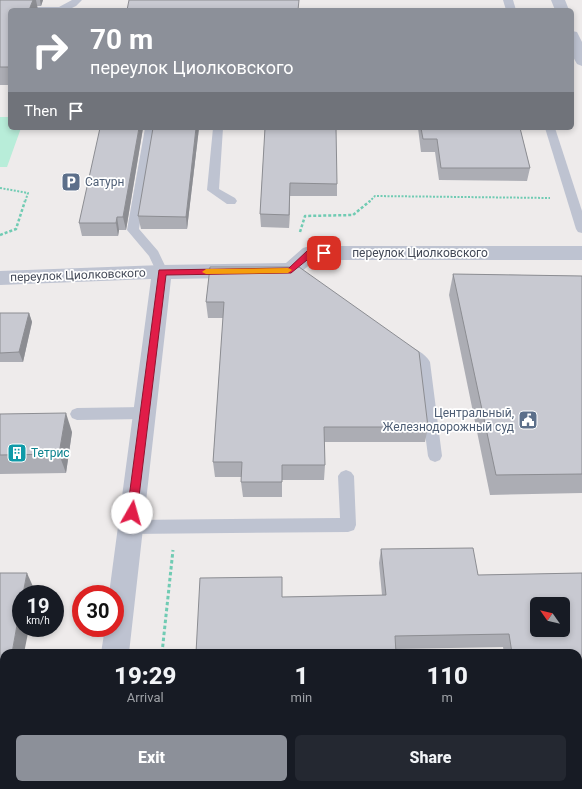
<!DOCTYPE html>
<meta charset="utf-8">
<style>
:root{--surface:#171b24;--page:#242831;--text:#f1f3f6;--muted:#9ea1a6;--accent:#8c9099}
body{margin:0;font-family:Roboto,sans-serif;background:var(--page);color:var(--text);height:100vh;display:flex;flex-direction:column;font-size:15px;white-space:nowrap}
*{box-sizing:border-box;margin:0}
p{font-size:13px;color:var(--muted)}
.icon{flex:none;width:22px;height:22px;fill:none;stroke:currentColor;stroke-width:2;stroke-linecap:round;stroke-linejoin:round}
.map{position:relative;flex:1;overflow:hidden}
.details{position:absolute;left:0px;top:649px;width:582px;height:140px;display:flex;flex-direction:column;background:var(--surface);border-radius:12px 12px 0 0;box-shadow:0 2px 6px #0003}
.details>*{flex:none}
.hud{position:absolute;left:8px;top:8px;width:566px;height:122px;border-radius:6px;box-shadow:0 2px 6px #0003;background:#8c9099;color:#fff;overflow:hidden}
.needle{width:26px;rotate:304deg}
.controls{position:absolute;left:530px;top:597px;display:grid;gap:8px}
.controls a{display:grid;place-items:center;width:40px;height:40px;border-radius:6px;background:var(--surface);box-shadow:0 2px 6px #0003;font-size:20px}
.speed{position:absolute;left:12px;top:585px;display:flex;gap:8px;font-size:20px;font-weight:700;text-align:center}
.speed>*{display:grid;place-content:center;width:52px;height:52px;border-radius:50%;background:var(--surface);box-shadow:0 2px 6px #0003;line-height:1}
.speed small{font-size:10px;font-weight:400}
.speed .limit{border:6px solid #d22;background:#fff;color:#111}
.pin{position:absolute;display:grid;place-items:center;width:34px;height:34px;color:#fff;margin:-17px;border-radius:8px;box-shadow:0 2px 6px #0006}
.me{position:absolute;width:44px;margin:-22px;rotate:7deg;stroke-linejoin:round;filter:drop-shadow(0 0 3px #0008)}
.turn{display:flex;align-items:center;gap:14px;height:84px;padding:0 16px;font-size:18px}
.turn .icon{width:52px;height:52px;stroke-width:2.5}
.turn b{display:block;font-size:28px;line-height:34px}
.then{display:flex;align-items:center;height:38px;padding:0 16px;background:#0003;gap:8px;font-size:15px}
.eta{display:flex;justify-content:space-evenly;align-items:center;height:68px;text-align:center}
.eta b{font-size:24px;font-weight:800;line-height:28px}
.action{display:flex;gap:8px;margin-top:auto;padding:8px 16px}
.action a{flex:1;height:46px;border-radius:6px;background:var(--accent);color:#fff;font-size:16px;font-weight:800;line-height:46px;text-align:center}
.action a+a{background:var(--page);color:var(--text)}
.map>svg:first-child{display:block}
</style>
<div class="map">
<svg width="582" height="789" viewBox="0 0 582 789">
<rect width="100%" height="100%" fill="#eeebeb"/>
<!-- green -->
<path fill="#b8edd9" d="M0,117H10V128H21L7,167H0Z"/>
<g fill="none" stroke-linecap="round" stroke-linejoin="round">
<!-- path-far2 -->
<g stroke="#70cbb3" stroke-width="2" stroke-dasharray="2 1.5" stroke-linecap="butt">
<path d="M0,188L28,193L25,202"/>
<path d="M369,202L375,196L550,198"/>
</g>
<!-- path-far1 -->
<g stroke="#70cbb3" stroke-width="2.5" stroke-dasharray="3 2" stroke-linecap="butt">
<path d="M300,232L305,216L353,215L370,201"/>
<path d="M0,235L16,229L25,201"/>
</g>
<!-- path -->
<path stroke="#70cbb3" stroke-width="3" stroke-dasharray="3.5 2.5" stroke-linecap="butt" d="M162,653L173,550"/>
<!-- service -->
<g fill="#bec3d1" fill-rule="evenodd">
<path d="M72,0H82L76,6L68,10H19L24,7H59Z"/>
<path d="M503,0H513L516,10H506Z"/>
<path d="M145,128H155L139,229L158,251L168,272L166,275L162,276L158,275L149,256L127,230Z"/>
<path d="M213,128H223L219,189L235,198L237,201L235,204H227L207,190Z"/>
<path d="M545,128H555L582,211V233L578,232L576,229Z"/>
<path d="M405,344C413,347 426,354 430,362L442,456L440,460L435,462L430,460L428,456L416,364L400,353L398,349L400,345Z"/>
<path d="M144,407L149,409L151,413L149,417L144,419L77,420L72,418L70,414L72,410L77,408Z"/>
<path d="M346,470L351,472L354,476L356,525L354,530L348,532L130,534L124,532L122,527L124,522L130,520L340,518L338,476L341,472Z"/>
</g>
<!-- minor -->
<g fill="#bec3d1" fill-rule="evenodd">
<path d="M551,0H565L569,10H555Z"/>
<path d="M572,31L577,32L582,42V66L577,64L572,55Z"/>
<path d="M310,246H582V260H315L298,275L291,277L171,279L129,653H101L105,628H115V594H109L151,279L0,285V271L162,265L286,263L303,248Z"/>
<rect x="83" y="785" width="30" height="4"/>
</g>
</g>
<!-- wall -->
<g fill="#acadb4">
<path d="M0,0H43L41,6H37L38,10H10V85H0Z"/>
<path d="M143,128L126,230H119L118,236H82L79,223Z"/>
<path d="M199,128L187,229H141L138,216Z"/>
<path d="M265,128L337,184V196H290L289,228L261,227L260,214Z"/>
<path d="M418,128H520L530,168L527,181L439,180L435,152H421Z"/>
<path d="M210,267L428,427L425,442H324L325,465L324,480H282V497H243L241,482L242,477H215L213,462L223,318H208L206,302Z"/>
<path d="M453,274L582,276V493L490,495L449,295Z"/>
<path d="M0,313H29L32,322L23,362H0Z"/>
<path d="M0,414L72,432L66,473L0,474V475Z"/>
<path d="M381,549L478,575L582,573V670H578V653H504L503,647L396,649L282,597L382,595L379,563Z"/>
</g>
<!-- shaded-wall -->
<g fill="#8c8d92">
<path d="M33,0H36L38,10H29Z"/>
<path d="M40,0H43L41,6Z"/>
<path d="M139,128H143L126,230L123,217Z"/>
<path d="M196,128H199L187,229L186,217Z"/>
<path d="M290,183V196L289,228V215Z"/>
<path d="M117,217L119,230L118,236L116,223Z"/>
<path d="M29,313L32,322L23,362L19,352Z"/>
<path d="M66,413L72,432L66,473L59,454Z"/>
<path d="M27,573L35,591V594H23Z"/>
<path d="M21,603V628H29L24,653H12Z"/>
<path d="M4,698V740L0,735V720Z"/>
<path d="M4,785H17L16,789H3Z"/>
</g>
<!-- building -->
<g fill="#c8c9d1" stroke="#8c8d92" fill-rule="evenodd">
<path d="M0,0H33L29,10H10V67H0Z"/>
<path d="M129,0H299L298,10H127Z"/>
<path d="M100,128H139L123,217H117L116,223H79Z"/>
<path d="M153,128H196L186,217L138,216Z"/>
<path d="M265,128H336L337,184L290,183L289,215L260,214Z"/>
<path d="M421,128H520L530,168H441L437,139H423Z"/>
<path d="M210,267H299L419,352L428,427H324L325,465H282V482H241L242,462H213L224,302H206Z"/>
<path d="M453,274L582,276V474L496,475Z"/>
<path d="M0,313H29L19,352L0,353Z"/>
<path d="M66,413L59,454L0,455V414Z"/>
<path d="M473,548L478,575L582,573V658H578V653H512L509,634L395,636L396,653H196L200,578L282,577V597L386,595L381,549ZM537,604H563V630H537Z"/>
<path d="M0,573H27L23,594H21V603L12,653H4V698L0,720Z"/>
<path d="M0,732H4V785L3,789H0Z"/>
<rect x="120" y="785" width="133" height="4"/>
</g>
<!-- route -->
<path fill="#e11d48" stroke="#92132f" d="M307,251H324L328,253L324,256H312L291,273L166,275L137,513L136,516L132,517L129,516L127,513L159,270L289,268Z"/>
<!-- slow -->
<path fill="#f59e0b" d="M288,268L292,270L288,273L206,274L202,272L206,269Z"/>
<!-- icons -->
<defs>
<g id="parking-square" transform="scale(1)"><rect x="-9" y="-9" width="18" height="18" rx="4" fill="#5c6f8a" stroke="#fff"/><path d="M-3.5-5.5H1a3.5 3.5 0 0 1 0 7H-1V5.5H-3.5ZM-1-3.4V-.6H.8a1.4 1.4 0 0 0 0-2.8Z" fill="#fff"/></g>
<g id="civic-square" transform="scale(1)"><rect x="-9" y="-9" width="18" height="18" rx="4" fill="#5c6f8a" stroke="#fff"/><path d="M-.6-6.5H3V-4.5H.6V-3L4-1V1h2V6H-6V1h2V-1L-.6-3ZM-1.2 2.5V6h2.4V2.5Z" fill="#fff"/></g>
<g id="building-square" transform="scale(1)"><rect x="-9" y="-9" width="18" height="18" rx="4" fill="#0f9aa8" stroke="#fff"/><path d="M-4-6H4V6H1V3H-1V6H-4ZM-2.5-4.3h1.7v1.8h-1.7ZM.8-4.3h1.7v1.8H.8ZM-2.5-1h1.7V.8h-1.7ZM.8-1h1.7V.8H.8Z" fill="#fff"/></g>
</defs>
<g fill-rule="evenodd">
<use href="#parking-square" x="71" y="182"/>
<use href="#civic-square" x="528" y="420"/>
<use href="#building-square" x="17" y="453"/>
</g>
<g text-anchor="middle" stroke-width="3.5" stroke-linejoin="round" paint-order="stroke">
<!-- service labels -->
<g font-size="12" fill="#4e5e75" stroke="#fff" text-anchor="start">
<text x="85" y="186">Сатурн</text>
<text x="514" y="417" text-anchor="end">Центральный,<tspan x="514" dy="14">Железнодорожный суд</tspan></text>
</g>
<!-- street labels -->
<g font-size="12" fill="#444a58" stroke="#fff">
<text x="420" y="257">переулок Циолковского</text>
<text transform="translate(78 275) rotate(-2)" y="4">переулок Циолковского</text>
</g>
<!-- culture labels -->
<g font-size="12" fill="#0d838f" stroke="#fff" text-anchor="start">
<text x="31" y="457">Тетрис</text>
</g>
</g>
</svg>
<div class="controls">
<a><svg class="needle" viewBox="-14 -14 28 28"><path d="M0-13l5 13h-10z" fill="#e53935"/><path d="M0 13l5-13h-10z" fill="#9ea1a6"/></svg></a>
</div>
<div class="speed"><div>19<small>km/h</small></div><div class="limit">30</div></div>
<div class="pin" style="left:324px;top:253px;background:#d93025"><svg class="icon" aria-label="arrive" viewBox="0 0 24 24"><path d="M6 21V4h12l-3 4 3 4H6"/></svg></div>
<svg class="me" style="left:132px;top:513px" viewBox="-20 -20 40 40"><circle r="19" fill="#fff"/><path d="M0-13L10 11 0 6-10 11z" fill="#e11d48"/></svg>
<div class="hud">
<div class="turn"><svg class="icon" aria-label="right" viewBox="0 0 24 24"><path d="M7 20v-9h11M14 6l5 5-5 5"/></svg><div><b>70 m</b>переулок Циолковского</div></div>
<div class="then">Then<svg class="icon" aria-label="arrive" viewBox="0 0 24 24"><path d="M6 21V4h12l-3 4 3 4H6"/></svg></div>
</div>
<section class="details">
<div class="eta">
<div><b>19:29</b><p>Arrival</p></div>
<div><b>1</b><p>min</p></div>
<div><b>110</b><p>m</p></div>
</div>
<div class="action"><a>Exit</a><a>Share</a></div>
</section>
</div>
